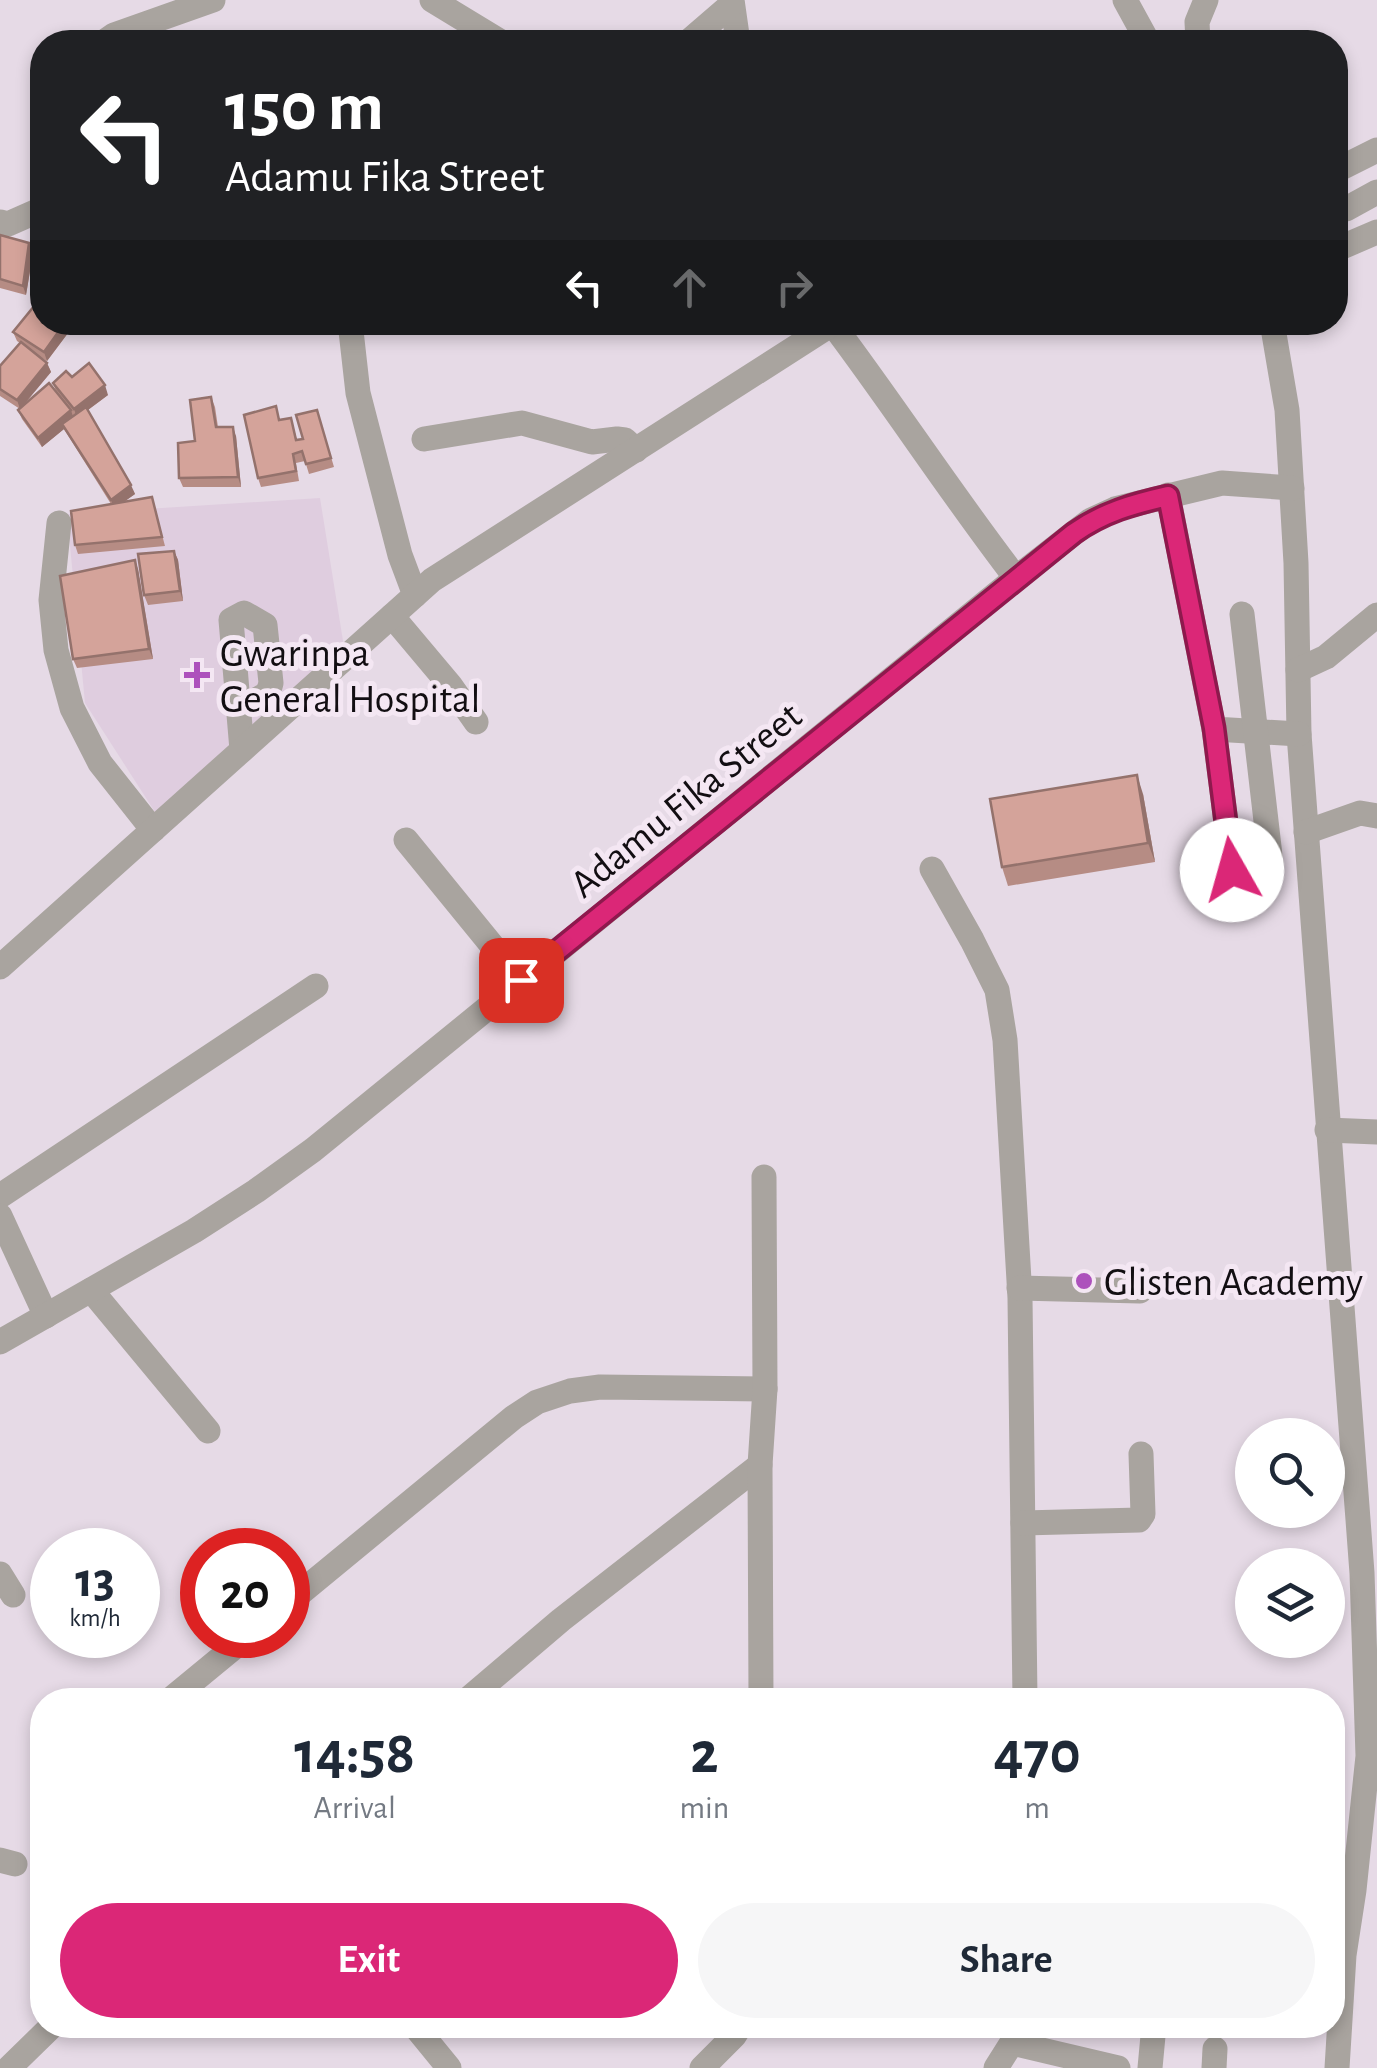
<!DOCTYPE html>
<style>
:root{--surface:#fff;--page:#f6f6f7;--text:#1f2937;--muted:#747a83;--accent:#db2777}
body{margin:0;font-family:"Alegreya Sans",sans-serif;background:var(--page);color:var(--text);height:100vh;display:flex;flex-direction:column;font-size:38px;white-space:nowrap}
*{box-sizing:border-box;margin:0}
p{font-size:32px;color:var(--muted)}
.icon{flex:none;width:55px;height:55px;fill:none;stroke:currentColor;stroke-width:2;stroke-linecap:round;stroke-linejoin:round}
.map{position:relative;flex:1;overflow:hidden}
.sheet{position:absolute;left:30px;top:1688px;width:1315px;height:350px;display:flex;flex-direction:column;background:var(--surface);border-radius:40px;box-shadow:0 5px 15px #0003}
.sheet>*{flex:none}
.banner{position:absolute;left:30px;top:30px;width:1318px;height:305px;border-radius:40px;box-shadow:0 5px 15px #0003;background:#202124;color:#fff;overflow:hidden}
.controls{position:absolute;left:1235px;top:1418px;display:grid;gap:20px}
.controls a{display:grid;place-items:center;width:110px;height:110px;border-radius:50%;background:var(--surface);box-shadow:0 5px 15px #0003;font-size:50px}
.speed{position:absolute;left:30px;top:1528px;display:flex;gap:20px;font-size:50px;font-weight:700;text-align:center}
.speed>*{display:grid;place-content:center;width:130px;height:130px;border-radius:50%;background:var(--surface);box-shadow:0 5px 15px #0003;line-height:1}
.speed small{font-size:25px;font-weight:400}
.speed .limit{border:15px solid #d22;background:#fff;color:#111}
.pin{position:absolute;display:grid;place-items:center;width:85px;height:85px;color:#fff;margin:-42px;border-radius:20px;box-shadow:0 5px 15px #0006}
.me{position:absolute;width:110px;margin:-55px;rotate:353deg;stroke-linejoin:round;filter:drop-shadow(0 0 8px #0008)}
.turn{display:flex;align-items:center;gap:35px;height:210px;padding:0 30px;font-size:45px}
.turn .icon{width:130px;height:130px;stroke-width:2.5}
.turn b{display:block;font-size:70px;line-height:85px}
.lanes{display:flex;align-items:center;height:95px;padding:0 30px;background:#0003;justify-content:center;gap:50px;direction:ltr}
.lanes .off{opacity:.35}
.eta{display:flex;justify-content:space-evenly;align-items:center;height:170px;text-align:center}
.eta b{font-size:60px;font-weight:700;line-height:70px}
.button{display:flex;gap:20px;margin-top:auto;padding:20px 30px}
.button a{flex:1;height:115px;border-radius:60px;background:var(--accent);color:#fff;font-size:40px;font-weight:700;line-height:115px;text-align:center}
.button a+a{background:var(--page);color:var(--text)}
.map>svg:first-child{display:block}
</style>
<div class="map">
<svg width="1377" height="2068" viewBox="0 0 1377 2068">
<rect width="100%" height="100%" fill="#e6dae6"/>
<!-- built -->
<path fill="#dfcddf" d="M320,498L344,647L155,812L85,703L67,514Z"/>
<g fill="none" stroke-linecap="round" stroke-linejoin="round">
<!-- minor -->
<g stroke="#a9a49f" stroke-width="25">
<path d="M432,0L501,42"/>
<path d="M732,0L738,42"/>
<path d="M1125,0L1148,42"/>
<path d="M104,42L114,35L213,0"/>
<path d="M688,42L732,4"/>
<path d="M1198,42L1197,22L1206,0"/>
<path d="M1335,171L1377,150"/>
<path d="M1335,211L1346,209L1377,192"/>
<path d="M0,222L8,224L42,209"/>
<path d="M1335,250L1377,232"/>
<path d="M350,322L358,393L400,555L415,595"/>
<path d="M831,322C895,407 952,495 1016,578"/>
<path d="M1272,322L1287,410L1296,563L1299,734L1362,1573L1368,1756L1354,1890L1344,1955L1337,2068"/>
<path d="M424,439L522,423L592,442L617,439L625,440L636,450"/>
<path d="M1168,495L1214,729L1299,734"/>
<path d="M59,523L51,600L56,650L72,708L100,763L153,830"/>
<path d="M392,616L450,685L476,722"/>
<path d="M1298,670L1326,657L1377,615"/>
<path d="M239,709L265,695L269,690L271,683L265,625L244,613L231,620L242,750"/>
<path d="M1214,729L1232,869C1244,885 1266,887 1271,864L1242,614"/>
<path d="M1306,832L1360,813L1377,816"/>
<path d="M406,840L521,981"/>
<path d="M932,869L972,940L997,990L1005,1040L1020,1298L1025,1700"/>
<path d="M0,967L432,580L832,324"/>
<path d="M1327,1130L1377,1132"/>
<path d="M0,1196L316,986"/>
<path d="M0,1216L46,1316"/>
<path d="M1019,1288L1140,1291"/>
<path d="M91,1290L208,1431"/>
<path d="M0,1342L194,1231L256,1191L313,1150L1016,578L1074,533L1091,520L1115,509L1222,483L1292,488"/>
<path d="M1023,1523L1139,1520L1143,1514L1141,1454"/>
<path d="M0,1574L13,1595"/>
<path d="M288,1603L514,1417L537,1402L570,1391L600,1387L765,1389"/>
<path d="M170,1700L249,1635"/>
<path d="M467,1700L561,1620L760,1465"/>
<path d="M761,1700L760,1465L765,1389L764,1177"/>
<path d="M0,1860L15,1864"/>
<path d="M414,2025L449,2068"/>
<path d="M1012,2043L1118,2068"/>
<path d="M9,2068L53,2025"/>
<path d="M702,2068L734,2036L741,2025"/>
<path d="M996,2068L1018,2033V2025"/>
<path d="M1150,2068L1154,2025"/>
<path d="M1214,2068L1215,2049"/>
</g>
</g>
<!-- wall -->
<g fill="#b68c84">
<path d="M0,235L33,253L26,295L0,288Z"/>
<path d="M64,324L68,333L47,361L37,355L47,363L51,372L22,407L56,391L53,383L72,377L108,395L88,410L135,494L125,501L152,497L165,546L78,554L75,545L111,504L64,429L42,447L22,419L18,410L20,409L0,396V366L20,343L17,341L13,332Z"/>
<path d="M211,397L215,407L218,427L236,436L241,487H183L179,478Z"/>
<path d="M317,410L334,467L309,474L305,461L296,463L299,481L261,487L258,478L280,420L291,418L297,440L303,439Z"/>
<path d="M174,551L178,560L183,601L148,605L144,595Z"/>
<path d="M138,569L153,659L77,668L73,659Z"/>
<path d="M1143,794L1155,862L1008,886L1002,867Z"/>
</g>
<!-- shaded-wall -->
<g fill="#94726c">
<path d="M29,243L33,253L26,295L23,286Z"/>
<path d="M64,324L68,333L47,361L44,352Z"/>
<path d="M47,363L51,372L20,409L17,400Z"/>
<path d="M105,385L108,395L77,418L74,409Z"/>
<path d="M71,410L74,420L62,424L64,429L42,447L38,438Z"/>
<path d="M233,427L236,436L241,487L238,477Z"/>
<path d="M131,485L135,494L114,509L111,500Z"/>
<path d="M174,551L178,560L183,601L180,591Z"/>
<path d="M135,560L138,569L153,659L149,649Z"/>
<path d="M1137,775L1143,794L1155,862L1148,843Z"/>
</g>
<!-- building -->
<g fill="#d4a39a" stroke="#94726c" stroke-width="2.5">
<path d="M0,235L29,243L23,286L0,279Z"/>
<path d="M35,305L42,310V322H62L64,324L44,352L13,332Z"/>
<path d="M21,342L47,363L17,400L0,389V366Z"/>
<path d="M89,363L105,385L74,409L53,383L66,371L72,377Z"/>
<path d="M49,383L71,410L38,438L18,410Z"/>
<path d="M211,397L216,427H233L238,477L179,478L178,443L195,441L190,400Z"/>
<path d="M276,406L279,420L291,418L296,440L303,439L296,415L317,410L331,458L306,464L302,451L293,454L296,471L258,478L244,415Z"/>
<path d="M86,407L131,485L111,500L62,424Z"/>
<path d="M152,497L162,537L75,545L71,511Z"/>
<path d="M174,551L180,591L144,595L138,554Z"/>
<path d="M135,560L149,649L73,659L60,576Z"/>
<path d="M1137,775L1148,843L1002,867L990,799Z"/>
</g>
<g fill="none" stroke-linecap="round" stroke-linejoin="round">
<!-- route casing -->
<g stroke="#8e194d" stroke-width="25">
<path id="route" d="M521,980L1074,533C1104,512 1133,504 1168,496L1214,728L1232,870"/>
</g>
<!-- route -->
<use href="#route" stroke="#db2777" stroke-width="18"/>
</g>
<!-- markers -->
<g fill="#ad51bc" stroke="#f4e7f3" stroke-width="4">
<path d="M192 660h10v10h10v10h-10v10h-10v-10h-10v-10h10z"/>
<circle cx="1084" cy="1281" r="10"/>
</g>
<g text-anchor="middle" stroke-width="10" stroke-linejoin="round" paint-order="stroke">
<!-- poi labels -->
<g font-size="40" fill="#120e12" stroke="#f4e7f3" text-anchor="start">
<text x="220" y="666">Gwarinpa<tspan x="220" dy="46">General Hospital</tspan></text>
<text x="1104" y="1295">Glisten Academy</text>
</g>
<!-- street labels -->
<g font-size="40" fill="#120e12" stroke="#f4e7f3">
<text transform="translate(685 799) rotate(-39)" y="14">Adamu Fika Street</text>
</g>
</g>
</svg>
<div class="controls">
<a><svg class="icon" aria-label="search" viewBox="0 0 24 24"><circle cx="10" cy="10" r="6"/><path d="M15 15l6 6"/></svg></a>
<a><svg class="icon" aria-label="layers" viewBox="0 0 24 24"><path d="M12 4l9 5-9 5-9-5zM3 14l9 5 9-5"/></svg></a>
</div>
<div class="speed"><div>13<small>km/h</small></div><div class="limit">20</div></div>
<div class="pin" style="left:521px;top:980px;background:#d93025"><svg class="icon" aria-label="arrive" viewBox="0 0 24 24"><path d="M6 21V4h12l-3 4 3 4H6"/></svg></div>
<svg class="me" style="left:1232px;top:870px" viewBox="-20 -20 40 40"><circle r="19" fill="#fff"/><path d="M0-13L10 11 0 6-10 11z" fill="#db2777"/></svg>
<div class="banner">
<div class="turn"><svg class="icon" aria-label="left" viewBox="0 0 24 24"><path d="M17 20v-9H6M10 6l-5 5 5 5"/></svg><div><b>150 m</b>Adamu Fika Street</div></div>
<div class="lanes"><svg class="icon" aria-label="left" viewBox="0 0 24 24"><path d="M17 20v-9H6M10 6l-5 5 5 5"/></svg><svg class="icon off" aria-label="ahead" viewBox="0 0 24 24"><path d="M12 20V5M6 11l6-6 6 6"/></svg><svg class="icon off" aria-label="right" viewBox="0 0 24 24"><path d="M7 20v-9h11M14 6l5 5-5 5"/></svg></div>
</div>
<section class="sheet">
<div class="eta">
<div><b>14:58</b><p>Arrival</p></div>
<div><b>2</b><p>min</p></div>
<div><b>470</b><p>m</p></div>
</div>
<div class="button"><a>Exit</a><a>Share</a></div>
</section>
</div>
